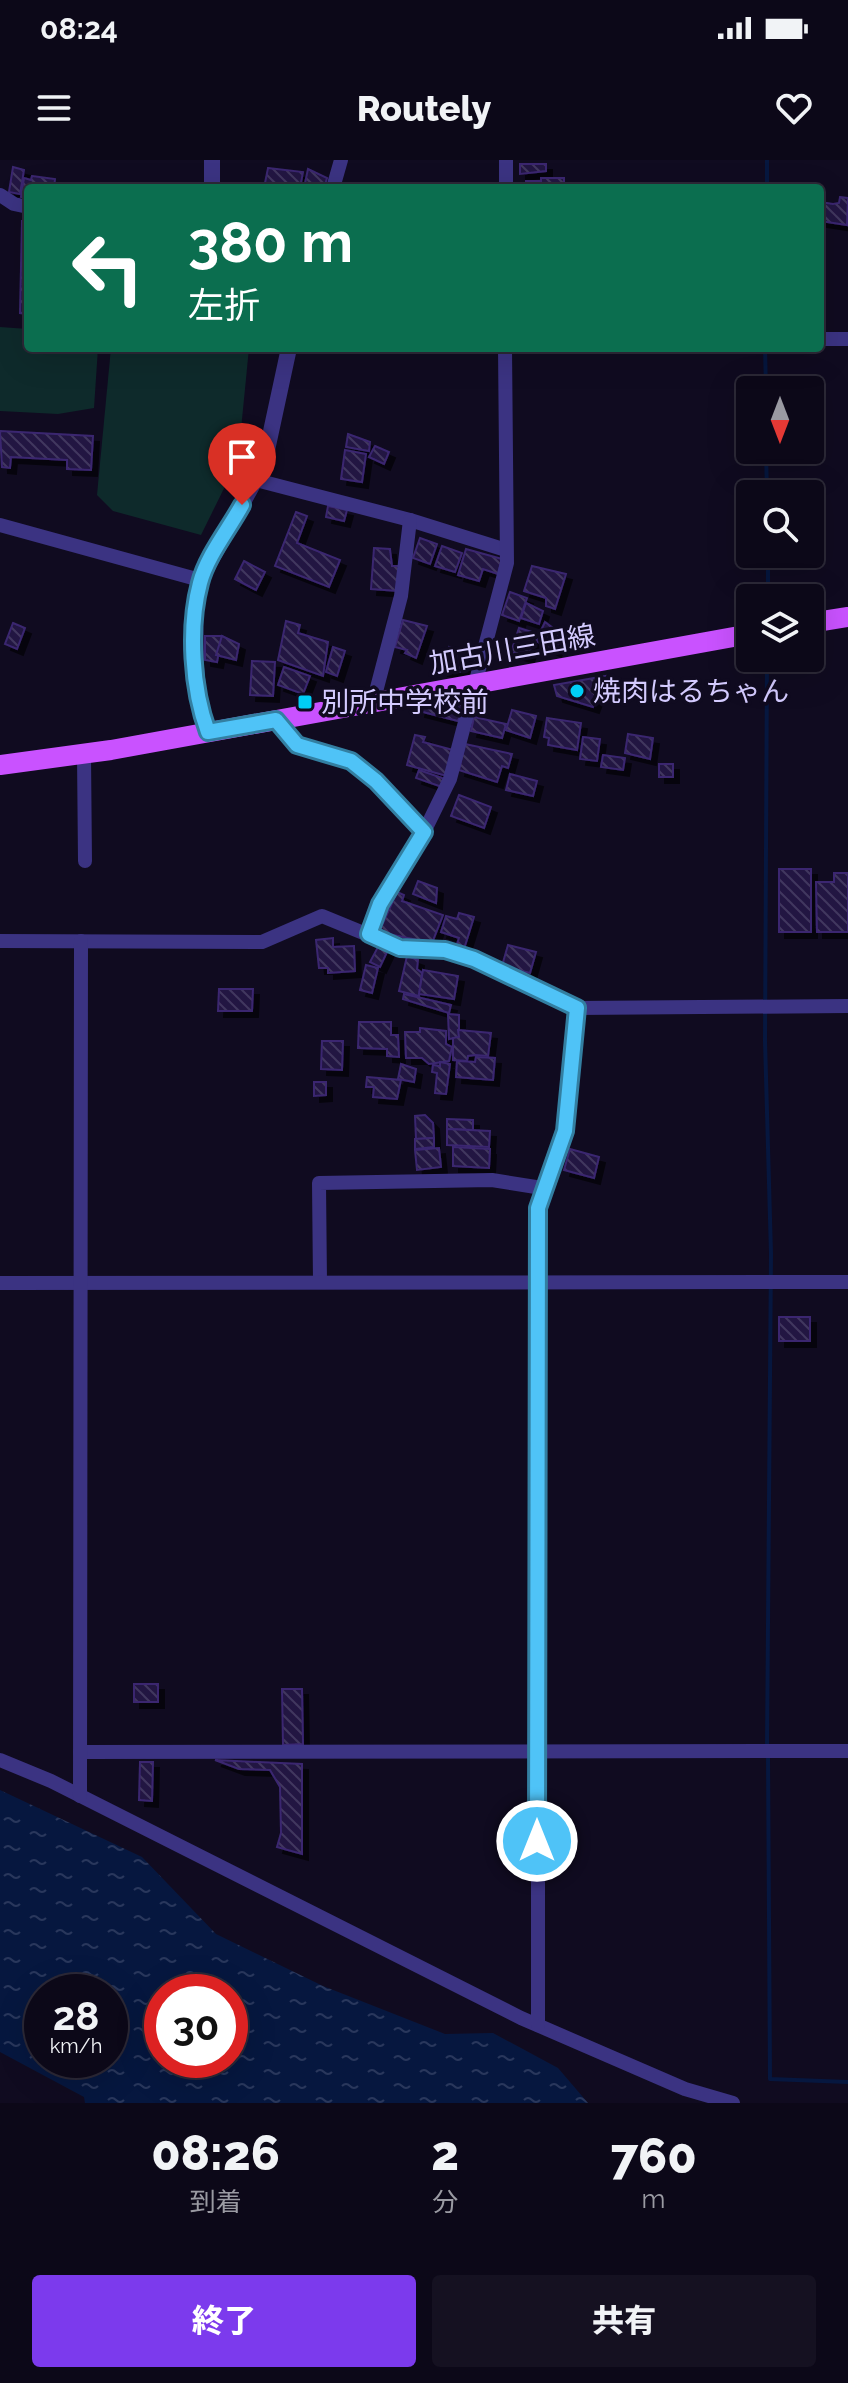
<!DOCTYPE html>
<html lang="ja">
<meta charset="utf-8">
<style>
:root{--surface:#0c0818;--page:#151121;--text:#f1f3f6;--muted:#9a9aa2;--line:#2c2937;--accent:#7c3aed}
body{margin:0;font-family:Raleway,"Noto Sans JP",sans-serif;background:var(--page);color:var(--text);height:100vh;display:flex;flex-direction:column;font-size:30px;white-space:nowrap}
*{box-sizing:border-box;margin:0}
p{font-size:26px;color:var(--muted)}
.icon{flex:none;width:44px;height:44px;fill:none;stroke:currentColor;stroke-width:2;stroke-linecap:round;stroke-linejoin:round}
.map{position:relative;height:1943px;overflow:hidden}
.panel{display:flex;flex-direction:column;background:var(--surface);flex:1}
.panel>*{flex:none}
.guide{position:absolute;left:24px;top:24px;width:800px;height:168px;border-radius:8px;box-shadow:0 8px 32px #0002,0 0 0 2px var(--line);background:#0b6e4f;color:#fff;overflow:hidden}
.needle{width:52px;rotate:180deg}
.buttons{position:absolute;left:736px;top:216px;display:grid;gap:16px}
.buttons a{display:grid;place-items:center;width:88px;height:88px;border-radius:8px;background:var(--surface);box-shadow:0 8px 32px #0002,0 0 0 2px var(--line);font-size:40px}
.speed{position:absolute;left:24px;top:1814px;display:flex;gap:16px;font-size:40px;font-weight:700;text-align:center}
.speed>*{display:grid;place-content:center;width:104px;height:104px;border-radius:50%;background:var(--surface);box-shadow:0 8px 32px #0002,0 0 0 2px var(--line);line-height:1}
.speed small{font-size:20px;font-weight:400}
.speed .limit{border:12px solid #d22;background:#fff;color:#111}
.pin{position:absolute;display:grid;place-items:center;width:68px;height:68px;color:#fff;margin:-82px -34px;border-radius:50% 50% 50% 0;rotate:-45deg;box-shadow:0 0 8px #0007}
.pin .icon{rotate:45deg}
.me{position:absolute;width:88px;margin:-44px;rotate:0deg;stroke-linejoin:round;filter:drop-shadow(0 0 6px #0008)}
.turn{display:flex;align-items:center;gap:28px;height:168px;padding:0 32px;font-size:36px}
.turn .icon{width:104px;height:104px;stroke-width:2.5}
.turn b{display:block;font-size:56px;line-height:68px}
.eta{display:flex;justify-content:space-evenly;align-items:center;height:136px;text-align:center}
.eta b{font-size:48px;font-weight:800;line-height:56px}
.button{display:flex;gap:16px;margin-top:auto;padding:16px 32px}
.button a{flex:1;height:92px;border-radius:8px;background:var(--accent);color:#fff;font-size:32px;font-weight:800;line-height:92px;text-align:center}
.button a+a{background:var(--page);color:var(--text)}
.status{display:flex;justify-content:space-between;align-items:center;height:56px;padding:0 40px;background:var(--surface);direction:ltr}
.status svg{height:22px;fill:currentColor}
header{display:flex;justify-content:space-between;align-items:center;height:104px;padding:0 32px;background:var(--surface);font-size:36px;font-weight:800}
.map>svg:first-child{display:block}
</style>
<div class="status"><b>08:24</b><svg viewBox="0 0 49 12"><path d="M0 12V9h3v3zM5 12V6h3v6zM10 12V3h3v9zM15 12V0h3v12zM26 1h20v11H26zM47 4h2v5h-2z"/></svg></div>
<header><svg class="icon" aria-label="menu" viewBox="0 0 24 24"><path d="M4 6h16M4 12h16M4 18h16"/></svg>Routely<svg class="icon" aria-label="heart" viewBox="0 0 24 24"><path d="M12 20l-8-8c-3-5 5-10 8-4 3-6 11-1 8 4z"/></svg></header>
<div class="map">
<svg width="848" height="1943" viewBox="0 0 848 1943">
<defs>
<pattern id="water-ripples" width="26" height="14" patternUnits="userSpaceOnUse" patternTransform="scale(2)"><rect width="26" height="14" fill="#06173f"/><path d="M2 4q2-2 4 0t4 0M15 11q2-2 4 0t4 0" fill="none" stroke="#29375c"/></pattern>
<pattern id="building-back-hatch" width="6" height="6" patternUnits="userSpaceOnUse" patternTransform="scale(2)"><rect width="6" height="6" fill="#221642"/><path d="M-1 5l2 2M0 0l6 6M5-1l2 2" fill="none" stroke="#41375e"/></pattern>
<filter id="shadow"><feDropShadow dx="6" dy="6" stdDeviation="0" flood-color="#0009"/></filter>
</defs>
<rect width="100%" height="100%" fill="#100b20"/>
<!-- grass -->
<g fill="#0e2a2b">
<path d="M0,167L28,169V188H98L94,248L58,254L0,251Z"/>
<path d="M111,188H249L238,300L201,375L113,351L97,335Z"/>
</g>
<!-- water -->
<path fill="url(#water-ripples)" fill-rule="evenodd" d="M0,1630L142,1697L216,1774L323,1826L445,1874L493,1873L558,1908L588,1943H85L84,1937L0,1892ZM42,1832H110V1900H42ZM162,1832H230V1900H162Z"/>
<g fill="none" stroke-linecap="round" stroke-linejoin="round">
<!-- stream -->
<g stroke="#06173f" stroke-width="4">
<path d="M767,28V0"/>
<path d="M765,188L766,230"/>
<path d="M766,290L767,334"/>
<path d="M768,438V394"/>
<path d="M767,498L765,881L771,1094L767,1587"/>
<path d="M768,1596L770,1919L848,1922"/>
</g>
</g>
<!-- building -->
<g fill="url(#building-back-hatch)" stroke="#3a2770" stroke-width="2" filter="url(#shadow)">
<path d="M520,4H546V11L520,14Z"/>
<path d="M13,7L24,10L20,34L9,32Z"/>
<path d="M268,8L303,12L300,28H264Z"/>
<path d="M308,9L327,18L324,28H304Z"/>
<path d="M32,16L55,19L54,28H28V38L21,37L24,18L31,20Z"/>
<path d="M541,18H564V28H526V21H541Z"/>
<path d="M840,37L848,38L847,65L820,61V42L833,44L839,43Z"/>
<path d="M22,61H28V154L20,153Z"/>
<path d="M0,271L93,276L91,310L67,309V300L11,297L10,308L2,307Z"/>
<path d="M348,274L370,282L369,291L346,287Z"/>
<path d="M375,286L389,292L384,304L369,297Z"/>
<path d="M345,290L366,294L362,322L341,319Z"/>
<path d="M328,346L347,350L344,361L326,357Z"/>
<path d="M296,352L307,356L297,383L340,400L329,427L275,406Z"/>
<path d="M420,378L437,384L430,404L413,398Z"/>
<path d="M442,386L462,393L455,412L435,406Z"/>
<path d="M374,388L390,389L392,406H400L398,431L371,429Z"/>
<path d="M466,389L502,399L498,414L483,409L479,421L458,415Z"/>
<path d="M244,401L265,412L256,430L235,419Z"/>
<path d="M532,406L566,414L555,449L546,446V438L524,431Z"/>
<path d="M510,432L527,438L519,461L502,455Z"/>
<path d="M526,443L543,451L539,464L521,458Z"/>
<path d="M403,460L427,466L416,498L405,493L407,490L395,487Z"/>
<path d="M286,461L300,465L298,473L328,482L323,516L278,500Z"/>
<path d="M545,462L563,475L555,491L536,481Z"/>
<path d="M13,463L25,468L17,489L5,484Z"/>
<path d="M519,468L535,473L528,497L511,492Z"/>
<path d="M205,476H222L217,502L205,500Z"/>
<path d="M222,476L239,484L236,500L216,495Z"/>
<path d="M333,487L345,491L337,516L326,512Z"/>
<path d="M449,487L470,492L464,512L442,510Z"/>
<path d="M252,501L275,502L273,536L250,535Z"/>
<path d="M284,507L310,516L303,534L278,525Z"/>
<path d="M605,516L593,547L557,536L554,525Z"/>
<path d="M466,538L458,561L419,551L420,546Z"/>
<path d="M512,550L536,556L530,578L506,570Z"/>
<path d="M474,557L506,564L502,578L471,571Z"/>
<path d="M547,558L581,563L577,590L548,585L549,578L544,577Z"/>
<path d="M628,574L653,578L650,599L625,593Z"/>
<path d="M415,575L425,577L423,582L453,590L447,616L407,605Z"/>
<path d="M583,577L600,579L597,601L580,599Z"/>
<path d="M465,584L512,594L508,608L502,606L497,622L459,610Z"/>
<path d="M603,595L625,598L623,610L601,607Z"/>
<rect x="659" y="604" width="14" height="13"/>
<path d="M419,610L445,619L442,627L416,618Z"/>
<path d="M510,614L537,621L533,636L506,630Z"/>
<path d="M459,635L491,647L484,668L451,656Z"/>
<rect x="779" y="709" width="32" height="63"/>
<path d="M834,713H848V772H817L816,722H834Z"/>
<path d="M418,721L437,728L436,743L413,734Z"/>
<path d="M397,732L404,735L402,741L443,755L432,783L379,772Z"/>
<path d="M459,753L474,757L464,789L456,787L459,778L441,772L446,756L457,759Z"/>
<path d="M333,778V787L354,786L355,811L328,813V808H319L316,780Z"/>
<path d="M379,785L388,790L380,807L370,802Z"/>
<path d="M508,785L536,792L530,813L502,806Z"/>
<path d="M407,796L418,800L417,809L422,813L419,836L399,831Z"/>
<path d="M366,805L378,808L372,833L360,830Z"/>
<path d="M423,810L458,816L454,839L419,834Z"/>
<path d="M219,829H253L252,851H218Z"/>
<path d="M404,834L451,845L449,853L403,839Z"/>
<path d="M448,854L459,855V877L449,879Z"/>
<path d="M359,862H391V875H398L399,897L387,896V889L358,888Z"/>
<path d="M420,868L446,871V884L452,887L449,901L429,904L422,898H406L405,872H420Z"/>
<path d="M458,870L491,873L488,896L475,895L468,896L467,901L453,900V878L459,877Z"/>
<path d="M322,881H343L342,910L321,909Z"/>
<path d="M476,897L495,898L493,920L456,917L457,901L475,902Z"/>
<path d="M440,902L450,904L446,934L435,933L437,913L432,912L433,905L440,906Z"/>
<path d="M401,904L416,909L414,922L398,919Z"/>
<path d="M367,917L401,920L397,939L373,937L374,927H366Z"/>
<path d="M314,922H326V935L314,936Z"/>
<path d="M425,955L433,963L434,978L416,979L415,956Z"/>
<path d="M447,959L473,960V970L447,969Z"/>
<path d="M447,969L490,971L489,987L447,985Z"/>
<path d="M434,978V987L415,989V979Z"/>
<path d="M453,987L490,989L489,1008L453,1006Z"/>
<path d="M439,988L441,1007L417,1010L415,990Z"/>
<path d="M570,989L599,997L594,1018L564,1010Z"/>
<rect x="779" y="1157" width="31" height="24"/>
<rect x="134" y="1524" width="24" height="18"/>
<path d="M282,1529H302L303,1584L283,1585Z"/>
<path d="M215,1600L302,1604V1694L277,1687L281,1673L280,1627L270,1610L239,1609Z"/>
<path d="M140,1602H153L152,1641L139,1640Z"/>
</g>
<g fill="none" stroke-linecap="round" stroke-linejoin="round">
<!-- minor -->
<g stroke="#3b3382" stroke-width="14">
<path d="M333,28L341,0"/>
<path d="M506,28V0"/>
<path d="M0,35L14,44L28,47"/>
<path d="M820,179H848"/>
<path d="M256,320L410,360L506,390"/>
<path d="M0,365L200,420"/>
<path d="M373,543L401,436L410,360"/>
<path d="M276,560L297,585L351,601L376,621L424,672"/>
<path d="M84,595L85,701"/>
<path d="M369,774L380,744L424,672L450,619L507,403L505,188"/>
<path d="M0,781L262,782L322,756L400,788L445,790L474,799L577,848L848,846"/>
<path d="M320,1122L319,1023L492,1020L542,1028"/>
<path d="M0,1123L848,1122"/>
<path d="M80,1592L848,1591"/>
<path d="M0,1600L51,1621L521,1858L685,1929L733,1943"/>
<path d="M80,1636L81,781"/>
<path d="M538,1865V1048L565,971L577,848"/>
</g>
<!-- tertiary -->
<g stroke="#3b3382" stroke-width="16">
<path d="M212,28V0"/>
<path d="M208,572L200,549L196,507L195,452L200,420L264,304L289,188"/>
</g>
<!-- primary -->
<g stroke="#c952ff" stroke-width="20">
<path d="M810,463L848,457"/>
<path d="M0,605L111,590L750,474"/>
</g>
</g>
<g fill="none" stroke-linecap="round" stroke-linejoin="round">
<!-- route casing -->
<g stroke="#337fa1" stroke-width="20">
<path id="route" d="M242,345C229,369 207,396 200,423C188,468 192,529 208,572L276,560L297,585L351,601L376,621L424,672L380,744L369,774L400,788L445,790L474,799L577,848L565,971L538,1048L537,1681"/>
</g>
<!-- route -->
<use href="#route" stroke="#4fc3f7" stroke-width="14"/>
</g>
<!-- markers -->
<g fill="#00cef6" stroke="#100b20" stroke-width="3">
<circle cx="577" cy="531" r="8"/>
<rect x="297" y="534" width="16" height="16" rx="4"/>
</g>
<g text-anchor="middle" stroke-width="7" stroke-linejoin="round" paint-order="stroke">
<!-- street labels -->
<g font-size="28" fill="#d4cbff" stroke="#100b20">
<text transform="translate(512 489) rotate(-10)" y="10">加古川三田線</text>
</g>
<!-- poi labels -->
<g font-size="28" fill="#d4cbff" stroke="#100b20" text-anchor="start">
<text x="593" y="541">焼肉はるちゃん</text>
<text x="321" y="552">別所中学校前</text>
</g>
</g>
</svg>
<div class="buttons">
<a><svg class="needle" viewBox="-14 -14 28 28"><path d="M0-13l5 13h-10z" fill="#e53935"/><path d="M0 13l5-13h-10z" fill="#9a9aa2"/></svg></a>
<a><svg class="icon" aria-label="search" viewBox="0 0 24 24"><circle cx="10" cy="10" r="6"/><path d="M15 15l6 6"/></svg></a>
<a><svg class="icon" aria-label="layers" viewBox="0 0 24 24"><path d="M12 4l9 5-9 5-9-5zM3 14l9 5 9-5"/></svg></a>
</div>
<div class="speed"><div>28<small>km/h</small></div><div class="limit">30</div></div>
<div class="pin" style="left:242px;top:345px;background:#d93025"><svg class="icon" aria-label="arrive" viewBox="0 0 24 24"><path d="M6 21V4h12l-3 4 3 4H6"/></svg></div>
<svg class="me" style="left:537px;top:1681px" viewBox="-20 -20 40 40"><circle r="17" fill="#4fc3f7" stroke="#fff" stroke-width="3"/><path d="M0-11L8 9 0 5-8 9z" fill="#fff"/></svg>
<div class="guide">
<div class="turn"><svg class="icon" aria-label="left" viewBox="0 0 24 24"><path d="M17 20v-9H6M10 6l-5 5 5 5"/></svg><div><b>380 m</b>左折</div></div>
</div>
</div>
<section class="panel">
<div class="eta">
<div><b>08:26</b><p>到着</p></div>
<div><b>2</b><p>分</p></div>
<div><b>760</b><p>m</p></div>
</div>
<div class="button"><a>終了</a><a>共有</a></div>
</section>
